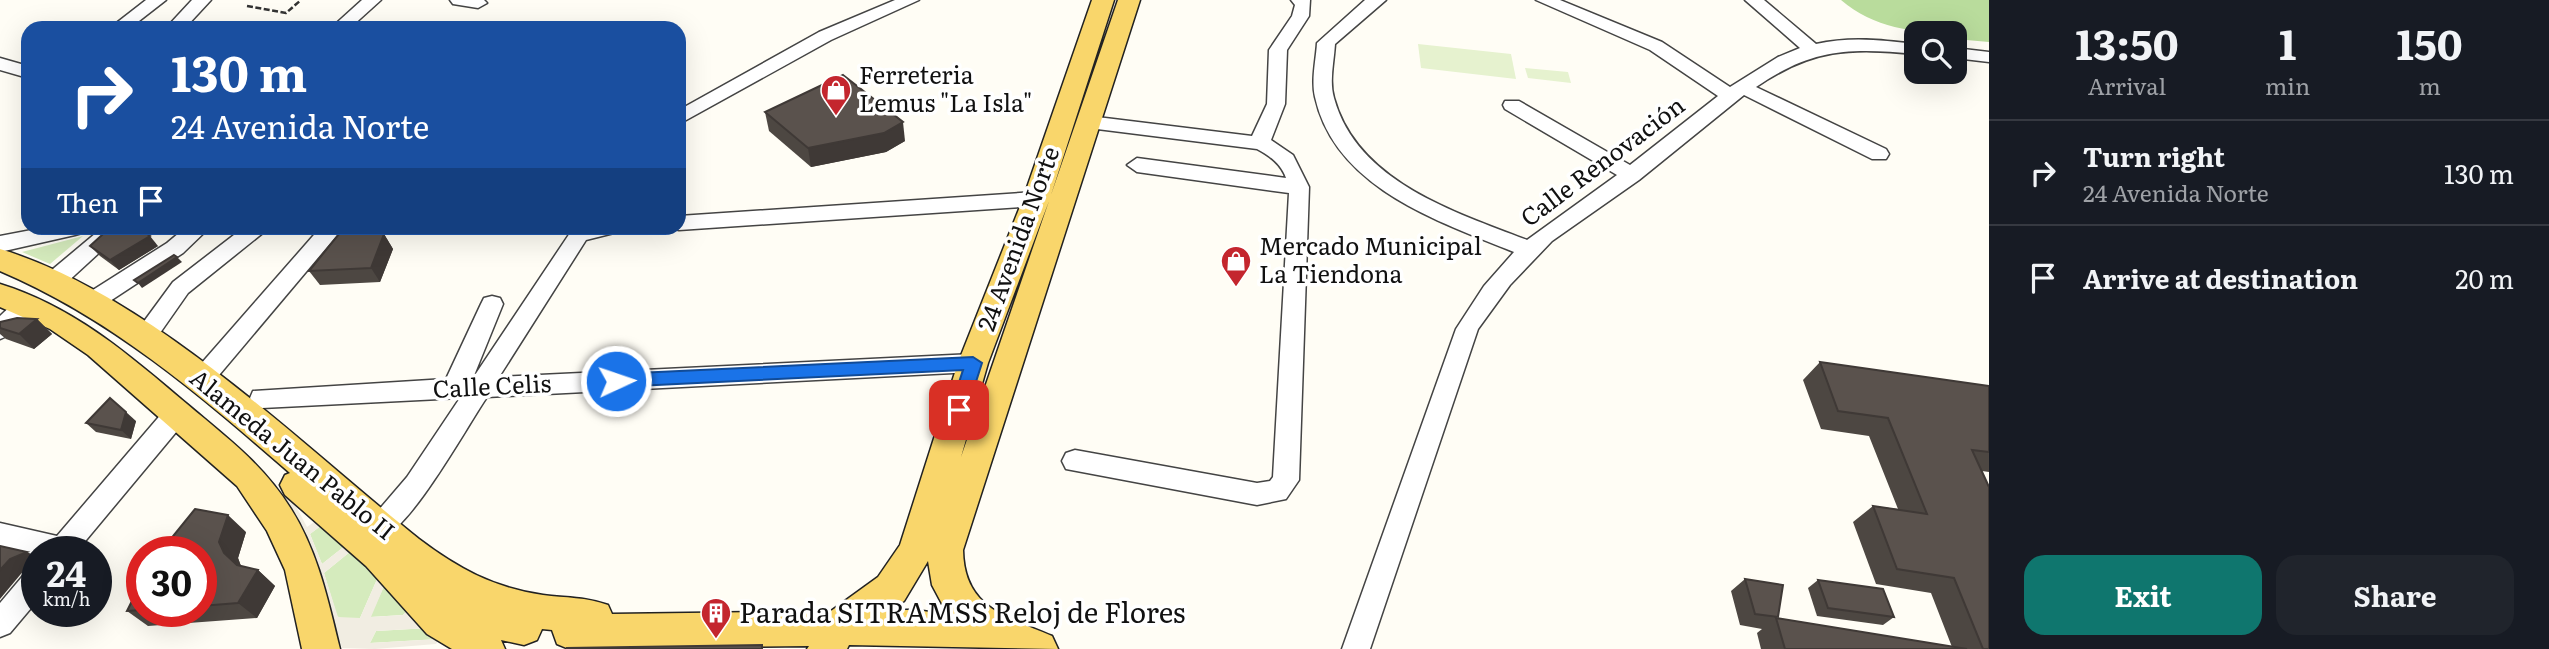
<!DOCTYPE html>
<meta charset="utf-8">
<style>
:root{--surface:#171b24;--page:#20242c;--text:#f1f3f6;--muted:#9ea1a6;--line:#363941;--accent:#0f766e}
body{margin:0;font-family:Literata,serif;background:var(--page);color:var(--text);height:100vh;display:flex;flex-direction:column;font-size:26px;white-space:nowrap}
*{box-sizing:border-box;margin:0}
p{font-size:23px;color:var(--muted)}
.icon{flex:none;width:38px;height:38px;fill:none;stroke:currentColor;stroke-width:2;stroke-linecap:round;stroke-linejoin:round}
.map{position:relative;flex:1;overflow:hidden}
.panel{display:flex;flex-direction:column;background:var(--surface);width:560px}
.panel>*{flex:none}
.banner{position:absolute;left:21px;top:21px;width:665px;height:214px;border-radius:21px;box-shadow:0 7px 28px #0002;background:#1a4fa0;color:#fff;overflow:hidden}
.fabs{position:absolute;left:1904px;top:21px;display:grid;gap:14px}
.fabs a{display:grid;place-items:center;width:63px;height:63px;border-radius:14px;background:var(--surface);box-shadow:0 7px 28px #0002;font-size:35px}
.speed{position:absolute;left:21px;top:536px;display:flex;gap:14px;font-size:35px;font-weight:700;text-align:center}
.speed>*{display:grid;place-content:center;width:91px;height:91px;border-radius:50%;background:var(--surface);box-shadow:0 7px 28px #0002;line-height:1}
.speed small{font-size:18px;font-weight:400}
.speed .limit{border:10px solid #d22;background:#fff;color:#111}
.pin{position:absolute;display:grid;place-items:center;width:60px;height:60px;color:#fff;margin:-30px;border-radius:14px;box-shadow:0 4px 10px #0006}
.me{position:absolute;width:77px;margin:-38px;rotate:87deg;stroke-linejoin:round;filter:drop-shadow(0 0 5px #0008)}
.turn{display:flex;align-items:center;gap:24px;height:147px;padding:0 35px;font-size:32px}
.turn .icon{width:91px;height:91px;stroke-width:2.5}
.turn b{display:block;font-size:49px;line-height:60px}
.then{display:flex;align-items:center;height:66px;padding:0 35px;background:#0003;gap:14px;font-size:26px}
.eta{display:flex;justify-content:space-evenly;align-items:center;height:119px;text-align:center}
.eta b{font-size:42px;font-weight:700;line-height:49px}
.button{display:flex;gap:14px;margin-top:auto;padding:14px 35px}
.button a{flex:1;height:80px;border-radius:21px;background:var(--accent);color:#fff;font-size:28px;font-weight:700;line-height:80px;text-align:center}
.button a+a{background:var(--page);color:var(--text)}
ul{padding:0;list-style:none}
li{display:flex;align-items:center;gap:21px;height:105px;padding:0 35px;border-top:2px solid var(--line)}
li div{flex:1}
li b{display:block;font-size:26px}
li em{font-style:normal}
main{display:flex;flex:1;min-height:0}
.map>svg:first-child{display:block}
</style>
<main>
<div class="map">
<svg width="1989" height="649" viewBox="0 0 1989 649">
<rect width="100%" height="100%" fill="#fffdf5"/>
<!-- green -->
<g fill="#d5ebbd">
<path d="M83,236L50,264L22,252Z"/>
<path d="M322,525L346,545L322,564L310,534Z"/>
<path d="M351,551L378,577L360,618L342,619L337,616L324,573Z"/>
<path d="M385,584L408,610L403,615L370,617Z"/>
<path d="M429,628L439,639L370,643L376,631Z"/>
</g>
<!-- forest -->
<path fill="#b9dc9c" d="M1841,0H1989V42L1955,39V33C1913,33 1874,28 1841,0Z"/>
<!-- pitch -->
<g fill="#e6f2cf">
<path d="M1418,44L1511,54L1516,79L1421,68Z"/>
<path d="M1525,68L1568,72L1571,83L1528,78Z"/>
</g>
<!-- plaza -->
<path fill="#f1ede2" d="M284,492L292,499L307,527L317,520L322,525L310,534L322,564L346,545L351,551L324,573L338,617L360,618L378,577L385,584L371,617L403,615L408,610L429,628L376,631L370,643L439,639L436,644L375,649L342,648L315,560L299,522L281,493Z"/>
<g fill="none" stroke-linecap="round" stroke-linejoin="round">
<!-- minor casing -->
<g stroke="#444" stroke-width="3">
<g id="minor">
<path d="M146,0H166L130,28H110Z"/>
<path d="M192,0H211L185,28H166Z"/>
<path d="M362,0H381L350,28H331Z"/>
<path d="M450,0H484L487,3L478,8L453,4Z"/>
<path d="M895,0H919L831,40L679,124V110L819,32Z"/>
<path d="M1291,0H1310L1309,16L1287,50L1285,104L1271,140L1293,155L1309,187L1299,480L1286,499L1257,505L1066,469L1062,461L1066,453L1075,450L1257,483L1270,481L1273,477L1289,193L1137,172L1127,165L1137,158L1286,178C1281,164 1270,156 1257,149L1089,128L1079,122L1089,116L1252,136L1267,104L1269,50L1292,16L1295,5Z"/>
<path d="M1365,0H1386L1335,44C1334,62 1329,81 1334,98C1357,182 1455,212 1527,240L1617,175L1505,109L1503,105L1505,101H1519L1630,165L1718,96L1650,50L1536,0H1560L1662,42L1730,87L1778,57L1800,48L1745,0H1764L1816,44C1850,36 1883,40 1916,44V54C1850,48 1813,48 1756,87L1886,149L1889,154L1886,159H1872L1744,95L1639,180L1552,241L1510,285L1478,329L1370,649H1342L1456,329L1484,286L1514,252C1438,221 1335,188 1315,97C1311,80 1316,60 1317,43Z"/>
<path d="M1955,48L1989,52V62L1955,58Z"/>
<path d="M0,58L28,66V78L0,70Z"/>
<path d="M1036,192L1046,199L1036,206L679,230L671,228H679V216Z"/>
<path d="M42,228H86L82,233L75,235L0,252V236Z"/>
<path d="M102,228H126L63,286H47L44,280L47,274Z"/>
<path d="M185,228H209L183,253L101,307L93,309L85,307L82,301L85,295L167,243Z"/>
<path d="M243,228H269L188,293L153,343L145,346L137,343L134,337L137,331L173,282Z"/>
<path d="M320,228H343L209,387L201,389L193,387L189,380L193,373Z"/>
<path d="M576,228H618L614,233L586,240L499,377L973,354L981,356L985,363L981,370L973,372L487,397C466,428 412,527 380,539L371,535L367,527L371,519L407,477L460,398L262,408L253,405L250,398L253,391L446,379L481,304L484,298L492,296L500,298L503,304L473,378L572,230Z"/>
<path d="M26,297L34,299L37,305C30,318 14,334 0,339V316L18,299Z"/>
<path d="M178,402L187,405L190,412L187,419L77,551H37V555L0,547V523L57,536L169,405Z"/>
<path d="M37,568V601L10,633L0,637V603L27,571Z"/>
</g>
</g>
<!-- major casing -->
<g stroke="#222" stroke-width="3">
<g id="major">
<path d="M1092,0H1114L1051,195L1118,0H1140L963,550C964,609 1006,616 1052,636L1058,649L849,645L847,649H807L809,646L569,649L557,644L552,630L542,629L537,640L524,645L501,640L505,649H452L427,634L366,566L285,495L280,485L285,475L290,473C200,395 111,318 0,271V249C149,294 298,442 419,539C457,568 494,588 543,595C565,598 587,597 608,605L612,614L831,611L878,577L900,545L958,363L1023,199ZM1049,201L961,457L988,363ZM928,561L932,585L948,615L917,610H890L904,601Z"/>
<path d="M0,284C74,307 128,354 187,404C226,437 263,464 291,509C318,552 328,600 340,649H302L285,570L267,531L237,486L88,355L50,329L0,307Z"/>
</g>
</g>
<!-- path -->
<path stroke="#333" stroke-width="2.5" stroke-dasharray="6 2.5" stroke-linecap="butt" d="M247,6L286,13L301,0"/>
<!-- minor -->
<use href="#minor" fill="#fff" fill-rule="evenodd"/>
<!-- major -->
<use href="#major" fill="#f9d66b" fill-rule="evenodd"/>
</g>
<!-- wall -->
<g fill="#4d4742">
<path d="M765,112L905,141L886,152L811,167L769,131Z"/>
<path d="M384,234L393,249L380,282L320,285L309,271Z"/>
<path d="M90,246H158L119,270L100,256Z"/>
<path d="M37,319L52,334L34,349L6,339L0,334V322Z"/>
<path d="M1820,362L1989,386V472L1982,471L1989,649H1761L1757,633L1762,629L1740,625L1731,591L1745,579L1777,618L1952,647L1931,593L1876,584L1853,522L1873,506L1898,509L1869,436L1821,429L1803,380Z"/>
<path d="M136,421L131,439L96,432L86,423Z"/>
<path d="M246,532L238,558L241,566L258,570L275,586L257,618L148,626L127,611L142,581V611H201V551Z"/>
<path d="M1818,580L1894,617L1883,625L1817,616L1808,588Z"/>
</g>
<!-- shaded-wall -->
<g fill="#3f3936">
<path d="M903,122L905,141L886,152L811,167L808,148Z"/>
<path d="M384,234L393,249L380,282L371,268Z"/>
<path d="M150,236L158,246L119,270L110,260Z"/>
<path d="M177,257L182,262L142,288L138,283Z"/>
<path d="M37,319L52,334L34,349L19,334Z"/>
<path d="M126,412L136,421L131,439L121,430Z"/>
<path d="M228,515L246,532L238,558L242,569L258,570L275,586L257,618L238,603L219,542Z"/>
<path d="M27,552L37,558V564L25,569L0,599V570L10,559Z"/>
</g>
<!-- building -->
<g fill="#5a524d" stroke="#3f3936" stroke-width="2">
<path d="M843,75L903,122L884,133L808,148L765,112Z"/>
<path d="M116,228H138L150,236L110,260L90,246L103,234Z"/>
<path d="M343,229L384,234L371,268L309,271Z"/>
<path d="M174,255L177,257L138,283L134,280Z"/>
<path d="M17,318L37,319L19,334L0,328V322Z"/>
<path d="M1820,362L1989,386V452L1972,450L1989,487V649H1983L1954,578L1897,569L1873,506L1927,514L1888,418L1838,411Z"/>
<path d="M110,398L126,412L121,430L86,423Z"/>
<path d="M195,509L228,515L219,542L224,553L237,565L258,570L238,603L201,606V551H161Z"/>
<path d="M0,546L27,552L10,559L0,570Z"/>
<path d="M1745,579L1783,585L1778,617L1755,614Z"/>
<path d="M1818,580L1883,589L1894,617L1828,608Z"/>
<path d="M142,581V610L127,611Z"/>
<path d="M1776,618L1967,649H1785Z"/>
<path d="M762,645V649H567V648Z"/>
</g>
<!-- route -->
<path fill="#1a73e8" stroke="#114b97" stroke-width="2" d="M973,357L982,363L967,410L959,417L950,410L963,370L616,387L607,381L616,374Z"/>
<!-- icons -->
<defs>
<g id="shop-pin" transform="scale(1.575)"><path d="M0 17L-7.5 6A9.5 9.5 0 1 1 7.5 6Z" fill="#c4262e" stroke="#fff"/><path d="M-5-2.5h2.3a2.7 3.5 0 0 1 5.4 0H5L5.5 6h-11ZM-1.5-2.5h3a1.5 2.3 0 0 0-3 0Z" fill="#fff"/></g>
<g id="building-pin" transform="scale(1.575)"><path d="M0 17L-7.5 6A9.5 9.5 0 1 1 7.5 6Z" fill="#c4262e" stroke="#fff"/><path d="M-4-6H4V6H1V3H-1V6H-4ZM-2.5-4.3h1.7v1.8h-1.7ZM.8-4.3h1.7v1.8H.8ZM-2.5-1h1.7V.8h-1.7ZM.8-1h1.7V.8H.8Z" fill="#fff"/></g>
</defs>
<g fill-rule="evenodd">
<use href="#shop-pin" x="836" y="90"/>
<use href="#shop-pin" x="1236" y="261"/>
<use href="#building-pin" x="716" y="613"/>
</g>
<g text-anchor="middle" stroke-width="7" stroke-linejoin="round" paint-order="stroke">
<!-- poi labels -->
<g font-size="24" fill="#111" stroke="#fff" text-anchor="start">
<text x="859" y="84">Ferreteria<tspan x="859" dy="28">Lemus "La Isla"</tspan></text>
<text x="1259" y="255">Mercado Municipal<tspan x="1259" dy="28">La Tiendona</tspan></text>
</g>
<!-- street labels -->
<g font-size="24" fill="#111" stroke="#fff">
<text transform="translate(1603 162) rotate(-37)" y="8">Calle Renovación</text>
<text transform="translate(1019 239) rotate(-70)" y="8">24 Avenida Norte</text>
<text transform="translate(492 387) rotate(-3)" y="8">Calle Celis</text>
<text transform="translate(292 455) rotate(39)" y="8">Alameda Juan Pablo II</text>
</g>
<!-- near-poi labels -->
<g font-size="28" fill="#111" stroke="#fff" text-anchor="start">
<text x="739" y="623">Parada SITRAMSS Reloj de Flores</text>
</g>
</g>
</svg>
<div class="fabs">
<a><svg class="icon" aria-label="search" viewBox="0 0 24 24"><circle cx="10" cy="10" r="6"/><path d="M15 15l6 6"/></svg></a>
</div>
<div class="speed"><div>24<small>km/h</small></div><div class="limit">30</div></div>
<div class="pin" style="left:959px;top:410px;background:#d93025"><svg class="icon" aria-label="arrive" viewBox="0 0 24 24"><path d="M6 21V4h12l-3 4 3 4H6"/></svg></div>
<svg class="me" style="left:616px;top:381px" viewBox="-20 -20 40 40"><circle r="17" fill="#1a73e8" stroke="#fff" stroke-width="3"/><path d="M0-11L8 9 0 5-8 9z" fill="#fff"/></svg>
<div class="banner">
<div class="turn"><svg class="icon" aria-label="right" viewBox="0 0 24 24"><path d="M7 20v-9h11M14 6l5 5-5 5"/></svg><div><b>130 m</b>24 Avenida Norte</div></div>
<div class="then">Then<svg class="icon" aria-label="arrive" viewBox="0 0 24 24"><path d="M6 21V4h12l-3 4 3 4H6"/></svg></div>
</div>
</div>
<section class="panel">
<div class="eta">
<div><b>13:50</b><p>Arrival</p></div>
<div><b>1</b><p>min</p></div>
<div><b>150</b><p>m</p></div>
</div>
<ul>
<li><svg class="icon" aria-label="right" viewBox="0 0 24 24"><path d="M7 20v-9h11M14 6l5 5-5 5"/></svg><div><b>Turn right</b><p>24 Avenida Norte</p></div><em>130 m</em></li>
<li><svg class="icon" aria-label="arrive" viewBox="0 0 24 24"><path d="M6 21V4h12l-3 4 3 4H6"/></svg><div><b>Arrive at destination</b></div><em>20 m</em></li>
</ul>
<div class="button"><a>Exit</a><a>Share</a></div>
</section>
</main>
